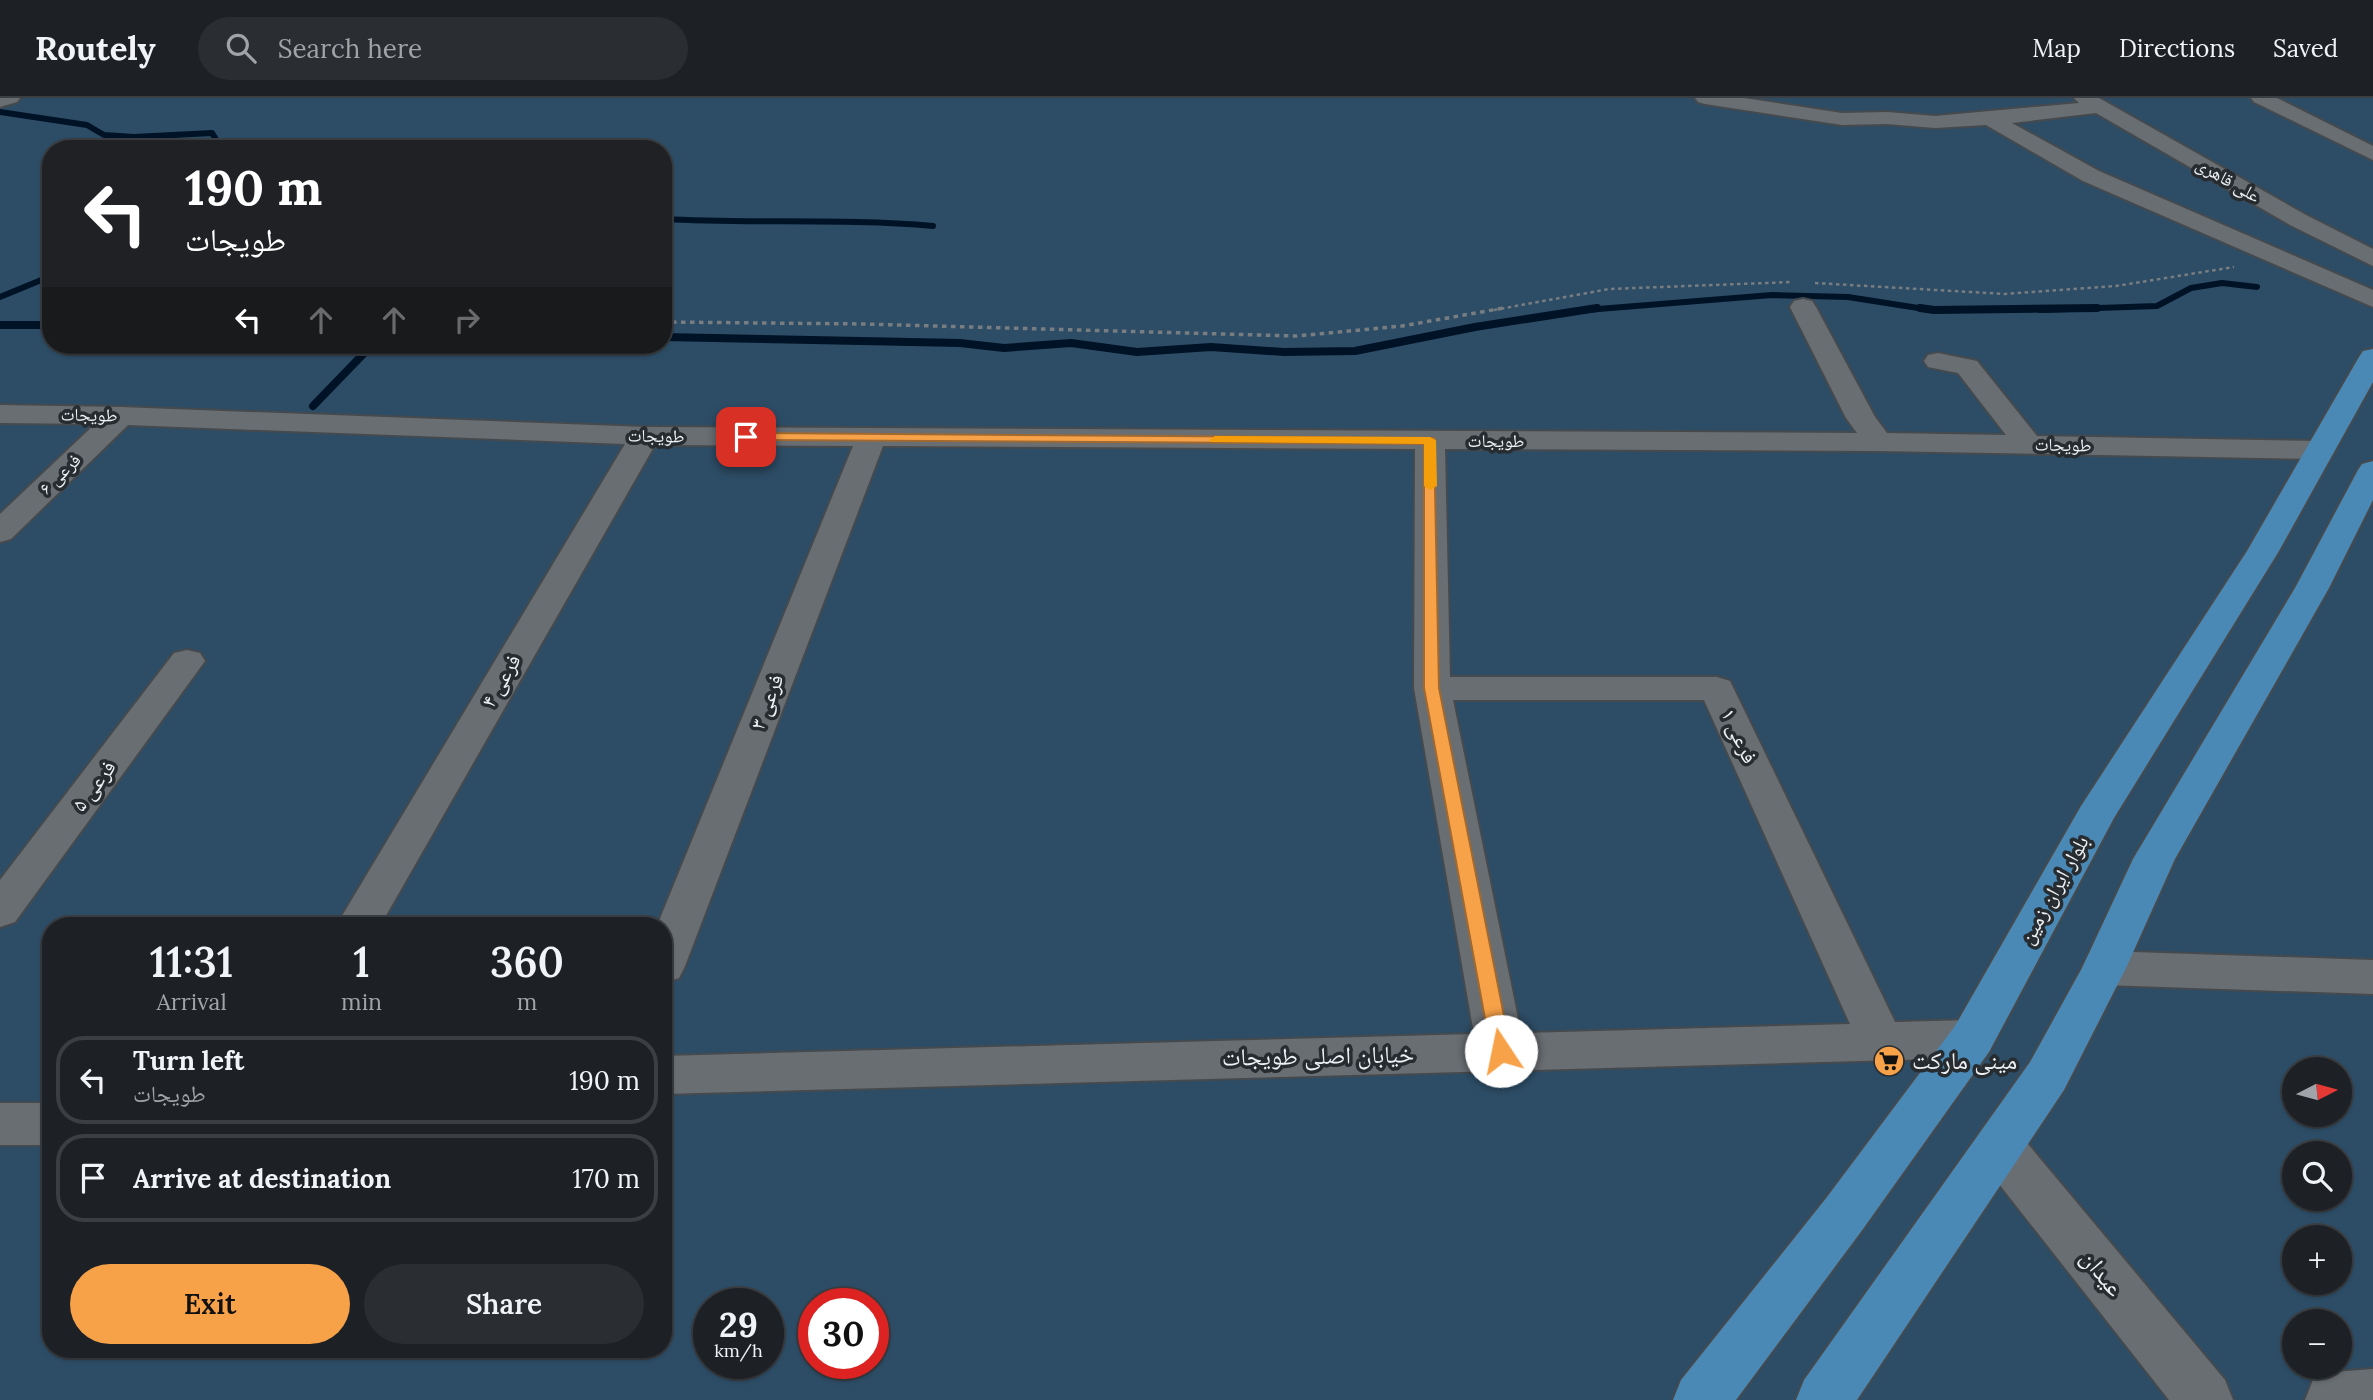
<!DOCTYPE html>
<meta charset="utf-8">
<style>
:root{--surface:#1d2125;--page:#2a2e32;--text:#f1f3f6;--muted:#a0a3a7;--line:#3b3e42;--accent:#f7a248}
body{margin:0;font-family:Lora,"Noto Naskh Arabic",serif;background:var(--page);color:var(--text);height:100vh;display:flex;flex-direction:column;font-size:26px;white-space:nowrap}
*{box-sizing:border-box;margin:0}
p{font-size:23px;color:var(--muted)}
.icon{flex:none;width:38px;height:38px;fill:none;stroke:currentColor;stroke-width:2;stroke-linecap:round;stroke-linejoin:round}
.map{position:relative;flex:1;overflow:hidden}
.side{position:absolute;left:42px;top:819px;width:630px;height:441px;display:flex;flex-direction:column;background:var(--surface);border-radius:28px;box-shadow:0 2px 5px #0004,0 0 0 2px var(--line)}
.side>*{flex:none}
.banner{position:absolute;left:42px;top:42px;width:630px;height:214px;border-radius:28px;box-shadow:0 2px 5px #0004,0 0 0 2px var(--line);background:#202124;color:#fff;overflow:hidden}
.needle{width:46px;rotate:84deg}
.tools{position:absolute;left:2282px;top:959px;display:grid;gap:14px}
.tools a{display:grid;place-items:center;width:70px;height:70px;border-radius:50%;background:var(--surface);box-shadow:0 2px 5px #0004,0 0 0 2px var(--line);font-size:35px}
.speed{position:absolute;left:693px;top:1190px;display:flex;gap:14px;font-size:35px;font-weight:700;text-align:center}
.speed>*{display:grid;place-content:center;width:91px;height:91px;border-radius:50%;background:var(--surface);box-shadow:0 2px 5px #0004,0 0 0 2px var(--line);line-height:1}
.speed small{font-size:18px;font-weight:400}
.speed .limit{border:10px solid #d22;background:#fff;color:#111}
.pin{position:absolute;display:grid;place-items:center;width:60px;height:60px;color:#fff;margin:-30px;border-radius:14px;box-shadow:0 4px 10px #0006}
.me{position:absolute;width:77px;margin:-38px;rotate:349deg;stroke-linejoin:round;filter:drop-shadow(0 0 5px #0008)}
.turn{display:flex;align-items:center;gap:24px;height:147px;padding:0 28px;font-size:32px}
.turn .icon{width:91px;height:91px;stroke-width:2.5}
.turn b{display:block;font-size:49px;line-height:60px}
.lanes{display:flex;align-items:center;height:66px;padding:0 28px;background:#0003;justify-content:center;gap:35px;direction:ltr}
.lanes .off{opacity:.35}
.eta{display:flex;justify-content:space-evenly;align-items:center;height:119px;text-align:center}
.eta b{font-size:42px;font-weight:600;line-height:49px}
.action{display:flex;gap:14px;margin-top:auto;padding:14px 28px}
.action a{flex:1;height:80px;border-radius:42px;background:var(--accent);color:#111;font-size:28px;font-weight:600;line-height:80px;text-align:center}
.action a+a{background:var(--page);color:var(--text)}
ul{padding:0;list-style:none}
li{display:flex;align-items:center;gap:21px;height:88px;margin:0 14px 10px;padding:0 14px;border:4px solid var(--line);border-radius:28px}
li div{flex:1}
li b{display:block;font-size:26px}
li em{font-style:normal}
header{display:flex;align-items:center;gap:42px;box-sizing:border-box;height:98px;padding:0 35px;background:var(--surface);border-bottom:2px solid var(--line)}
header strong{font-size:33px}
nav{display:flex;gap:38px;margin-inline-start:auto;font-size:24px}
.search{width:490px;height:63px;background:var(--page);display:flex;align-items:center;gap:18px;box-sizing:border-box;padding:0 24px;border-radius:38px;color:var(--muted);font-size:26px}
.map>svg:first-child{display:block}
</style>
<header>
<strong>Routely</strong>
<div class="search"><svg class="icon" aria-label="search" viewBox="0 0 24 24"><circle cx="10" cy="10" r="6"/><path d="M15 15l6 6"/></svg>Search here</div>
<nav><a>Map</a><a>Directions</a><a>Saved</a></nav>
</header>
<div class="map">
<svg width="2373" height="1302" viewBox="0 0 2373 1302">
<rect width="100%" height="100%" fill="#272c31"/>
<!-- green -->
<path fill="#2d4d66" fill-rule="evenodd" d="M0,0H2373V1302H0ZM51,51H663V247H51ZM51,828H663V1251H51ZM2294,971H2340V1017H2294ZM2294,1055H2340V1101H2294ZM2294,1139H2340V1185H2294ZM709,1206H768V1265H709ZM814,1206H873V1265H814ZM2294,1223H2340V1269H2294Z"/>
<g fill="none" stroke-linecap="round" stroke-linejoin="round">
<!-- stream-far1 -->
<g stroke="#001326" stroke-width="6">
<path d="M0,14L87,27L104,37L134,39L212,35L222,51"/>
<path d="M663,121C753,126 843,120 933,128"/>
<path d="M0,199L51,178"/>
<path d="M1586,212L1772,197L1848,199L1931,212"/>
<path d="M2040,212L2157,208L2191,190L2222,185L2257,189"/>
</g>
<!-- stream -->
<g stroke="#001326" stroke-width="8">
<path d="M1920,210L1934,212L2097,210"/>
<path d="M0,227H51"/>
<path d="M663,239L960,245L1004,250L1071,245L1137,254L1211,249L1284,254L1355,253L1475,229L1597,210"/>
<path d="M313,308L372,247"/>
</g>
<!-- minor casing -->
<g stroke="#454a4e" stroke-width="4">
<g id="minor">
<path d="M0,0H20L17,4L0,9Z"/>
<path d="M1695,0H1744L1842,15L1887,14L1935,18L2079,5L2074,0H2099L2306,117L2373,151V168L2290,127L2096,15L2012,25L2099,73L2373,192V209L2083,83L1986,27L1935,30L1887,26L1842,27L1705,6L1698,4Z"/>
<path d="M2251,0H2277L2373,48V62L2254,4Z"/>
<path d="M1803,201L1812,203L1816,209L1875,319L1887,335L2006,337L1958,275L1928,269L1924,263L1928,257L1938,255L1977,263L2037,338L2320,343L2331,346L2335,352L2331,358L2320,361L1878,353L1445,351L1450,579H1717L1730,583L1895,924L1972,922L1989,928L1995,941L1989,954L1972,960L663,996V958L1474,936L1414,590L1415,351L883,348L685,868L679,880L663,885V828H657L853,348L655,347L380,828H336L625,346L128,327L11,441L0,444V416L95,326L0,325V307L121,309L645,329L1857,335L1846,320L1790,209L1794,203ZM1453,602H1704L1850,926L1521,935Z"/>
<path d="M187,552L200,555L205,563L15,824L0,829V782L174,555Z"/>
<path d="M2104,853L2373,862V896L2104,887L2088,882L2082,870L2088,858Z"/>
<rect x="0" y="1005" width="51" height="42"/>
<path d="M1999,1027L2017,1033L2225,1282L2233,1302H2169L1981,1063L1974,1048L1981,1033Z"/>
<path d="M2373,1271V1302H2305L2313,1282L2333,1274Z"/>
</g>
</g>
<!-- major casing -->
<g stroke="#454a4e" stroke-width="4">
<g id="major">
<path d="M2373,251V284L2279,453L2114,720L1989,954L1863,1131L1736,1302H1673L1681,1282L1827,1099L1955,928L2081,708L2247,453L2359,259L2363,253Z"/>
<path d="M2373,363V402L2329,490L2175,761L2126,870L2064,992L1857,1302H1796L1804,1282L2030,964L2082,870L2133,761L2295,490L2358,372L2362,366Z"/>
</g>
</g>
<!-- path-far1 -->
<g stroke="#787d81" stroke-width="2.5" stroke-dasharray="3.5 3.5" stroke-linecap="butt">
<path d="M1815,185L2005,196L2116,188L2234,169"/>
<path d="M1494,212L1609,191L1792,184"/>
</g>
<!-- path -->
<path stroke="#787d81" stroke-width="3.5" stroke-dasharray="4.5 4.5" stroke-linecap="butt" d="M663,224L865,226L1297,238L1402,228L1504,210"/>
<!-- minor -->
<use href="#minor" fill="#696e73" fill-rule="evenodd"/>
<!-- major -->
<use href="#major" fill="#4a89b6" fill-rule="evenodd"/>
</g>
<!-- route -->
<path fill="#f7a248" stroke="#a1692f" stroke-width="2" d="M746,335L1434,340L1439,590L1511,953L1508,959L1501,961L1494,959L1491,953L1424,590V346L741,342V337Z"/>
<!-- slow -->
<path fill="#f59e0b" d="M1215,338L1430,339L1436,342L1437,388L1430,392L1424,388V346L1211,344L1209,342Z"/>
<!-- icons -->
<defs>
<g id="supermarket-disc" transform="scale(1.575)"><circle r="9.5" fill="#f7a248" stroke="#272c31"/><path d="M-6-5.5h2.5l.6 2H6L4.5 2H-2.5L-4.4-4H-6ZM-1.5 3.2a1.3 1.3 0 1 0 .1 0ZM3 3.2a1.3 1.3 0 1 0 .1 0Z" fill="#111"/></g>
</defs>
<g fill-rule="evenodd">
<use href="#supermarket-disc" x="1889" y="963"/>
</g>
<g text-anchor="middle" stroke-width="7" stroke-linejoin="round" paint-order="stroke">
<!-- far-street labels -->
<g font-size="18" fill="#edf1f4" stroke="#272c31">
<text transform="translate(2228 82) rotate(30)" y="6">علی قاهری</text>
<text transform="translate(89 317) rotate(1)" y="6">طویجات</text>
<text transform="translate(656 338) rotate(1)" y="6">طویجات</text>
<text x="1496" y="349">طویجات</text>
<text transform="translate(2063 347) rotate(1)" y="6">طویجات</text>
<text transform="translate(60 376) rotate(-44)" y="6">فرعی ۶</text>
</g>
<!-- street labels -->
<g font-size="21" fill="#edf1f4" stroke="#272c31">
<text transform="translate(501 583) rotate(-60)" y="7">فرعی ۴</text>
<text transform="translate(767 604) rotate(-69)" y="7">فرعی ۳</text>
<text transform="translate(1739 638) rotate(65)" y="7">فرعی ۱</text>
<text transform="translate(94 688) rotate(-53)" y="7">فرعی ۵</text>
<text transform="translate(2054 792) rotate(-61)" y="7">بلوار ایران زمین</text>
</g>
<!-- near-street labels -->
<g font-size="24" fill="#edf1f4" stroke="#272c31">
<text transform="translate(1318 958) rotate(-1)" y="8">خیابان اصلی طویجات</text>
<text transform="translate(2102 1175) rotate(51)" y="8">عیدان</text>
</g>
<!-- near-poi labels -->
<g font-size="24" fill="#edf1f4" stroke="#272c31" text-anchor="start">
<text x="1912" y="971">مینی مارکت</text>
</g>
</g>
</svg>
<div class="tools">
<a><svg class="needle" viewBox="-14 -14 28 28"><path d="M0-13l5 13h-10z" fill="#e53935"/><path d="M0 13l5-13h-10z" fill="#a0a3a7"/></svg></a>
<a><svg class="icon" aria-label="search" viewBox="0 0 24 24"><circle cx="10" cy="10" r="6"/><path d="M15 15l6 6"/></svg></a>
<a>+</a>
<a>−</a>
</div>
<div class="speed"><div>29<small>km/h</small></div><div class="limit">30</div></div>
<div class="pin" style="left:746px;top:339px;background:#d93025"><svg class="icon" aria-label="arrive" viewBox="0 0 24 24"><path d="M6 21V4h12l-3 4 3 4H6"/></svg></div>
<svg class="me" style="left:1501px;top:953px" viewBox="-20 -20 40 40"><circle r="19" fill="#fff"/><path d="M0-13L10 11 0 6-10 11z" fill="#f7a248"/></svg>
<div class="banner">
<div class="turn"><svg class="icon" aria-label="left" viewBox="0 0 24 24"><path d="M17 20v-9H6M10 6l-5 5 5 5"/></svg><div><b>190 m</b>طویجات</div></div>
<div class="lanes"><svg class="icon" aria-label="left" viewBox="0 0 24 24"><path d="M17 20v-9H6M10 6l-5 5 5 5"/></svg><svg class="icon off" aria-label="ahead" viewBox="0 0 24 24"><path d="M12 20V5M6 11l6-6 6 6"/></svg><svg class="icon off" aria-label="ahead" viewBox="0 0 24 24"><path d="M12 20V5M6 11l6-6 6 6"/></svg><svg class="icon off" aria-label="right" viewBox="0 0 24 24"><path d="M7 20v-9h11M14 6l5 5-5 5"/></svg></div>
</div>
<section class="side">
<div class="eta">
<div><b>11:31</b><p>Arrival</p></div>
<div><b>1</b><p>min</p></div>
<div><b>360</b><p>m</p></div>
</div>
<ul>
<li><svg class="icon" aria-label="left" viewBox="0 0 24 24"><path d="M17 20v-9H6M10 6l-5 5 5 5"/></svg><div><b>Turn left</b><p>طویجات</p></div><em>190 m</em></li>
<li><svg class="icon" aria-label="arrive" viewBox="0 0 24 24"><path d="M6 21V4h12l-3 4 3 4H6"/></svg><div><b>Arrive at destination</b></div><em>170 m</em></li>
</ul>
<div class="action"><a>Exit</a><a>Share</a></div>
</section>
</div>
